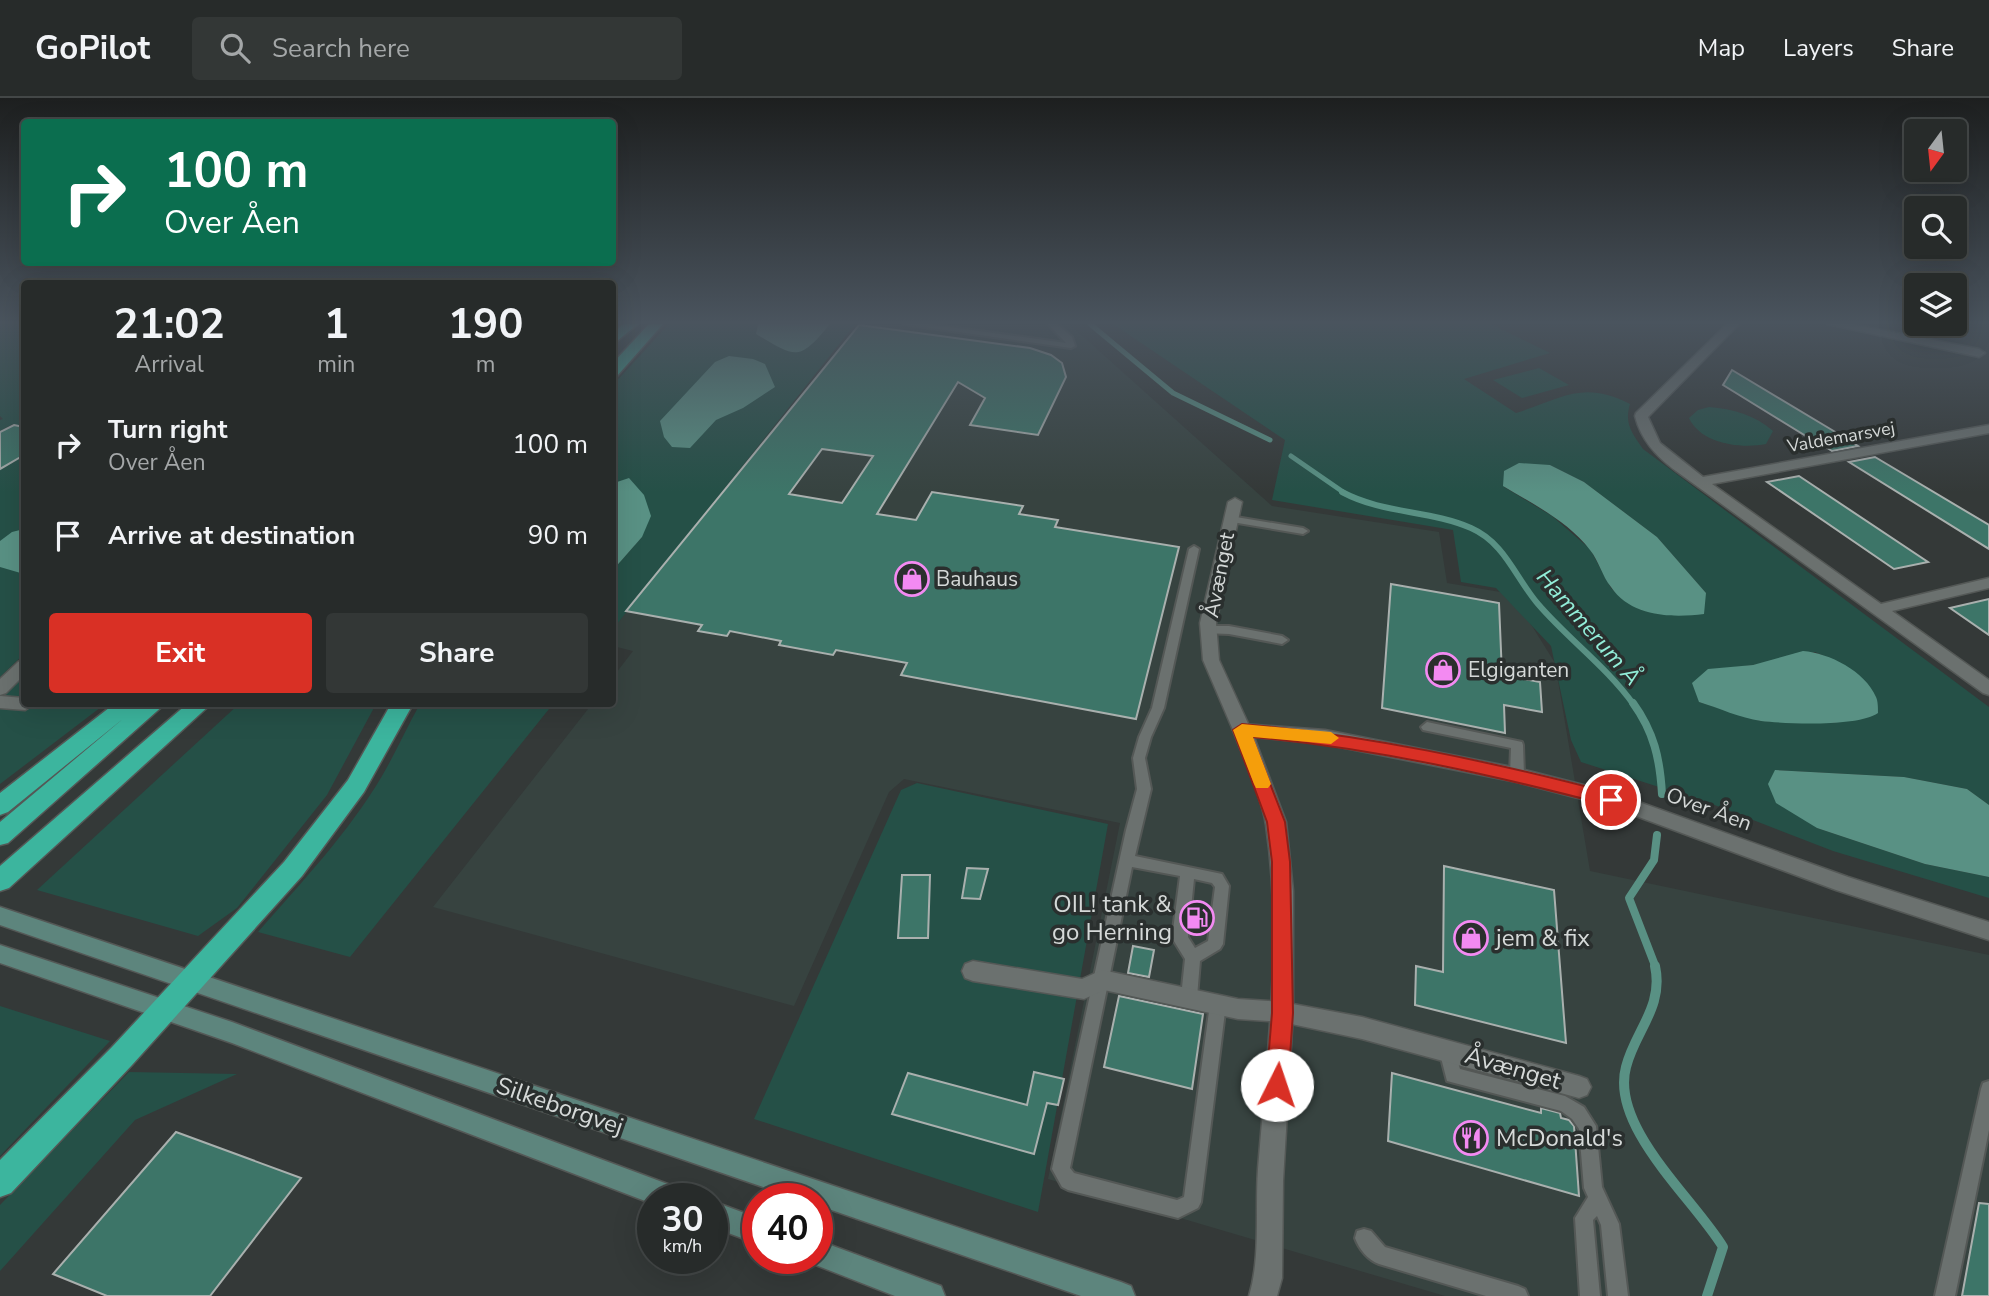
<!DOCTYPE html>
<meta charset="utf-8">
<style>
:root{--surface:#272b2a;--page:#333736;--text:#f1f3f6;--muted:#a4a7a8;--line:#434747;--accent:#d93025}
body{margin:0;font-family:"Nunito Sans",sans-serif;background:var(--page);color:var(--text);height:100vh;display:flex;flex-direction:column;font-size:26px;white-space:nowrap}
*{box-sizing:border-box;margin:0}
p{font-size:23px;color:var(--muted)}
.icon{flex:none;width:38px;height:38px;fill:none;stroke:currentColor;stroke-width:2;stroke-linecap:round;stroke-linejoin:round}
.map{position:relative;flex:1;overflow:hidden}
.drawer{position:absolute;left:21px;top:182px;width:595px;height:427px;display:flex;flex-direction:column;background:var(--surface);border-radius:7px;box-shadow:0 7px 28px #0002,0 0 0 2px var(--line)}
.drawer>*{flex:none}
.banner{position:absolute;left:21px;top:21px;width:595px;height:147px;border-radius:7px;box-shadow:0 7px 28px #0002,0 0 0 2px var(--line);background:#0b6e4f;color:#fff;overflow:hidden}
.needle{width:46px;rotate:195deg}
.buttons{position:absolute;left:1904px;top:21px;display:grid;gap:14px}
.buttons a{display:grid;place-items:center;width:63px;height:63px;border-radius:7px;background:var(--surface);box-shadow:0 7px 28px #0002,0 0 0 2px var(--line);font-size:35px}
.speed{position:absolute;left:637px;top:1085px;display:flex;gap:14px;font-size:35px;font-weight:700;text-align:center}
.speed>*{display:grid;place-content:center;width:91px;height:91px;border-radius:50%;background:var(--surface);box-shadow:0 7px 28px #0002,0 0 0 2px var(--line);line-height:1}
.speed small{font-size:18px;font-weight:400}
.speed .limit{border:10px solid #d22;background:#fff;color:#111}
.pin{position:absolute;display:grid;place-items:center;width:60px;height:60px;color:#fff;margin:-30px;border:4px solid #fff;border-radius:50%;box-shadow:0 2px 7px #0007}
.me{position:absolute;width:77px;margin:-38px;rotate:4deg;stroke-linejoin:round;filter:drop-shadow(0 0 5px #0008)}
.turn{display:flex;align-items:center;gap:24px;height:147px;padding:0 28px;font-size:32px}
.turn .icon{width:91px;height:91px;stroke-width:2.5}
.turn b{display:block;font-size:49px;line-height:60px}
.eta{display:flex;justify-content:space-evenly;align-items:center;height:119px;text-align:center}
.eta b{font-size:42px;font-weight:700;line-height:49px}
.cta{display:flex;gap:14px;margin-top:auto;padding:14px 28px}
.cta a{flex:1;height:80px;border-radius:7px;background:var(--accent);color:#fff;font-size:28px;font-weight:700;line-height:80px;text-align:center}
.cta a+a{background:var(--page);color:var(--text)}
ul{padding:0;list-style:none}
li{display:flex;align-items:center;gap:21px;height:91px;padding:0 28px}
li div{flex:1}
li b{display:block;font-size:26px}
li em{font-style:normal}
header{display:flex;align-items:center;gap:42px;box-sizing:border-box;height:98px;padding:0 35px;background:var(--surface);border-bottom:2px solid var(--line)}
header strong{font-size:33px}
nav{display:flex;gap:38px;margin-inline-start:auto;font-size:24px}
.search{width:490px;height:63px;background:var(--page);display:flex;align-items:center;gap:18px;box-sizing:border-box;padding:0 24px;border-radius:7px;color:var(--muted);font-size:26px}
.map>svg:first-child{display:block}
</style>
<header>
<strong>GoPilot</strong>
<div class="search"><svg class="icon" aria-label="search" viewBox="0 0 24 24"><circle cx="10" cy="10" r="6"/><path d="M15 15l6 6"/></svg>Search here</div>
<nav><a>Map</a><a>Layers</a><a>Share</a></nav>
</header>
<div class="map">
<svg width="1989" height="1198" viewBox="0 0 1989 1198">
<rect width="100%" height="100%" fill="#343938"/>
<!-- built -->
<path fill="#374340" d="M859,226H1069L1272,408L1439,434L1447,485L1512,496L1555,565L1590,773L1989,857V1198H1445L1048,1081L1120,725L904,681L889,694L794,908L433,809L592,606H612L613,579L633,553L613,548V524Z"/>
<!-- green -->
<g fill="#255047" fill-rule="evenodd">
<path d="M0,226H24V329L13,326L0,333V322L3,321L0,318Z"/>
<path d="M669,226H758L756,236C796,260 799,263 830,226H855L613,531V472L642,439L617,384L613,391L612,288Z"/>
<path d="M1113,226H1491L1550,255L1464,281L1516,315C1563,300 1583,282 1630,306C1624,326 1632,335 1643,351L1989,609V707L1967,691L1904,679L1775,672L1817,730L1925,766L1989,779V800L1833,753L1712,706L1581,664L1571,642L1551,548L1496,490L1461,484L1453,432L1272,402L1285,342ZM1550,367L1584,384L1657,439L1706,495L1659,516L1639,511L1621,500L1611,490L1590,451L1552,418L1504,389ZM1815,554C1841,564 1859,578 1876,599L1835,625L1760,623L1699,604L1708,572L1753,567Z"/>
<path d="M1539,270L1569,287L1522,300L1493,282Z"/>
<path d="M1709,309C1733,311 1755,317 1773,333L1766,346C1741,351 1701,346 1689,320L1698,312Z"/>
<path d="M24,358V556L0,579V369H5Z"/>
<path d="M24,571V606H105L0,686V594Z"/>
<path d="M239,606H376L327,697L237,810L198,838L37,792Z"/>
<path d="M420,606H553L350,859L258,834C301,785 349,734 382,678C396,654 407,629 420,606Z"/>
<path d="M917,685L1108,726L1038,1114L754,1021L901,692Z"/>
<path d="M0,908L110,943L0,1058Z"/>
<path d="M129,974L237,976L135,1022L0,1173V1107Z"/>
</g>
<!-- water -->
<g fill="#599184">
<path d="M758,226H830C799,264 796,260 756,236Z"/>
<path d="M729,258L753,261L765,266L775,289L743,310L716,322L690,350L672,349L664,339L660,323L715,264Z"/>
<path d="M1519,365L1550,367L1584,384L1657,439L1706,495L1704,516C1672,520 1631,519 1611,489C1602,478 1599,463 1590,452C1569,424 1533,406 1503,388L1504,373Z"/>
<path d="M629,380L644,397L651,418L642,439L613,472V391L617,384Z"/>
<path d="M24,431V476L0,469V443L12,434Z"/>
<path d="M1803,553C1829,555 1865,573 1876,599C1878,603 1878,610 1878,615C1858,629 1787,626 1761,623C1740,620 1719,610 1699,604L1692,585L1708,571L1753,567Z"/>
<path d="M1775,672L1904,679L1967,691L1989,707V779L1925,766L1817,730L1776,705L1768,686Z"/>
</g>
<g fill="none" stroke-linecap="round" stroke-linejoin="round">
<!-- stream-far3 -->
<g stroke="#599184" stroke-width="5">
<path d="M1090,226L1173,295L1270,342"/>
<path d="M1291,358L1346,396"/>
</g>
<!-- stream-far2 -->
<path stroke="#599184" stroke-width="6" d="M1342,394C1383,416 1430,412 1471,430C1505,445 1515,479 1538,506C1568,541 1607,569 1634,607"/>
<!-- stream-far1 -->
<g stroke="#599184" stroke-width="8">
<path d="M1633,605C1654,634 1660,661 1662,696"/>
<path d="M1656,870L1629,800L1654,762L1657,737"/>
</g>
<!-- stream -->
<path stroke="#599184" stroke-width="10" d="M1655,868C1664,909 1635,933 1626,969C1610,1029 1694,1101 1723,1149L1707,1198"/>
</g>
<!-- building -->
<g fill="#3d7568" stroke="#a9b0ae" stroke-width="2" fill-rule="evenodd">
<path d="M859,227L1030,250L1051,257L1062,265L1066,279L1038,337L970,327L985,300L958,284L877,416L916,422L932,394L1023,408L1019,416L1058,422L1055,429L1179,449L1136,621L901,577L907,565L836,552L833,557L779,547L781,543L730,533L727,538L698,533L702,527L626,513ZM822,351L873,358L842,405L789,396Z"/>
<path d="M1732,272L1842,338L1858,348L1832,353L1818,344L1819,342L1814,343L1723,287Z"/>
<path d="M14,327L24,329V357L0,371V334Z"/>
<path d="M1875,359L1989,427V451L1849,364Z"/>
<path d="M1799,378L1928,464L1894,471L1767,384Z"/>
<path d="M1391,486L1499,505L1502,577L1540,584L1542,614L1504,607L1505,635L1382,610Z"/>
<path d="M1989,501V537L1950,510Z"/>
<path d="M1444,768L1554,792L1566,945L1415,907L1416,868L1443,874Z"/>
<path d="M967,770L988,771L980,801L962,800Z"/>
<path d="M902,777H930L928,840H898Z"/>
<path d="M1133,848L1154,852L1149,879L1128,875Z"/>
<path d="M1119,898L1203,916L1192,991L1104,969Z"/>
<path d="M1034,974L1064,981L1058,1007L1047,1005L1034,1056L892,1016L908,975L1027,1007Z"/>
<path d="M1392,975L1541,1015V1010L1560,1015L1561,1020L1569,1022L1574,1028L1579,1098L1388,1043Z"/>
<path d="M176,1034L301,1080L210,1198H107L53,1176Z"/>
<path d="M1979,1105L1989,1106V1198H1962Z"/>
</g>
<g fill="none" stroke-linecap="round" stroke-linejoin="round">
<!-- service casing -->
<g stroke="#545856" stroke-width="4">
<g id="service">
<path d="M903,226H928L1066,245L1048,226H1057L1072,239L1075,248L1071,250Z"/>
<path d="M1230,418L1303,430L1308,433L1303,436L1226,423L1225,421Z"/>
<path d="M1194,448L1199,451L1164,610L1151,639L1145,660L1151,691L1135,758L1222,776L1229,788L1223,846L1220,851L1200,863L1197,899L1195,904L1189,906L1183,904L1181,899L1185,861L1172,840L1180,778L1132,769L1070,1070L1074,1075L1177,1102L1184,1099L1210,906L1212,901L1218,899L1224,901L1226,906L1201,1104L1198,1110L1178,1120L1068,1092L1062,1089L1052,1071L1126,732L1137,691L1133,660L1139,639L1152,610L1189,451ZM1194,781L1212,785L1215,789L1208,843L1195,850L1188,839Z"/>
<path d="M1208,528H1229L1282,538L1288,542L1282,546L1229,536L1204,535L1202,532L1204,529Z"/>
<path d="M1427,624L1522,644L1523,647L1524,677L1522,680H1512L1510,677L1511,650L1423,632L1421,629Z"/>
<path d="M1447,944L1453,947L1460,971L1565,998L1584,1009L1596,1028L1602,1089L1619,1126L1628,1198H1608L1601,1127L1597,1118L1593,1122L1600,1198H1580L1575,1120L1588,1099L1584,1090L1579,1031L1572,1021L1561,1013L1447,983L1439,952L1441,947Z"/>
<path d="M1989,983V1032L1955,1198H1935L1981,991L1983,985Z"/>
<path d="M1364,1131L1371,1133L1385,1149L1518,1188L1525,1191L1528,1198H1486L1379,1166C1368,1162 1359,1151 1355,1140L1357,1133Z"/>
</g>
</g>
<!-- minor casing -->
<g stroke="#545856" stroke-width="3">
<g id="minor">
<path d="M1727,226H1739L1648,319L1660,345L1703,379L1989,327V335L1712,386L1881,506L1989,480V490L1892,513L1989,582V597L1983,595L1676,373C1656,358 1641,342 1635,318L1636,315Z"/>
<path d="M1827,226H1851L1979,251L1985,255L1979,259Z"/>
<path d="M1235,400L1242,404L1216,525L1219,562L1251,632L1248,637H1236L1233,632L1203,562L1200,525L1228,404Z"/>
<path d="M24,562V577L6,595L0,597V581L18,564Z"/>
<path d="M0,598L24,600V606H34L25,612L0,610Z"/>
<path d="M973,863L1082,881L1102,872L1238,901L1282,904L1362,919L1579,978L1587,981L1591,989L1587,997L1579,1000L1362,941L1282,924L1238,921L1104,892L1084,901L973,883L965,880L962,873L965,866Z"/>
</g>
</g>
<!-- tertiary casing -->
<g stroke="#545856" stroke-width="3">
<path id="tertiary" d="M1242,626L1325,632L1517,670L1611,694L1848,779L1989,824V842L1836,792L1609,708L1517,684L1325,646L1254,639L1286,724L1293,793V914L1283,1083L1282,1180L1277,1198H1249C1261,1158 1255,1113 1258,1071C1267,958 1283,840 1266,727C1262,699 1243,659 1233,632L1236,627Z"/>
</g>
<!-- secondary casing -->
<g stroke="#545856" stroke-width="3">
<g id="secondary">
<path d="M0,809L1121,1184L1131,1188L1135,1198H1081L817,1107V1101H798L0,827Z"/>
<path d="M0,847L232,924L673,1088L682,1092L686,1101H653V1106L232,945L0,865Z"/>
<path d="M712,1103L758,1120V1146L712,1129Z"/>
<path d="M817,1142L941,1188L945,1198H895L808,1164L806,1160H817Z"/>
</g>
</g>
<!-- motorway casing -->
<g stroke="#545856" stroke-width="3">
<g id="motorway">
<path d="M623,226H638L612,247V236Z"/>
<path d="M649,226H663L617,278L612,279V266Z"/>
<path d="M114,606H137L135,611L141,606H165L8,745L0,747V724L124,620L8,714L0,717V695Z"/>
<path d="M187,606H211L9,790L0,793V768Z"/>
<path d="M391,606H413L364,694L302,778L132,967L11,1095L0,1099V1062L112,949L284,764L348,682Z"/>
</g>
</g>
<!-- service -->
<use href="#service" fill="#6b716f" fill-rule="evenodd"/>
<!-- minor -->
<use href="#minor" fill="#6b716f" fill-rule="evenodd"/>
<!-- tertiary -->
<use href="#tertiary" fill="#6b716f" fill-rule="evenodd"/>
<!-- secondary -->
<use href="#secondary" fill="#5d857d" fill-rule="evenodd"/>
<!-- motorway -->
<use href="#motorway" fill="#3cb59e" fill-rule="evenodd"/>
</g>
<!-- sky -->
<linearGradient id="sky" x2="0" y2="1"><stop stop-color="#1d1f1f"/><stop offset="0.57" stop-color="#4a545e"/><stop offset="1" stop-color="#4a545e" stop-opacity="0"/></linearGradient>
<rect width="1989" height="394" fill="url(#sky)"/>
<!-- route -->
<path fill="#d93025" stroke="#8d1f18" stroke-width="2" d="M1242,626C1367,637 1489,663 1611,695L1617,697L1620,702L1617,706L1611,708C1493,677 1374,650 1252,639L1285,724L1290,764L1293,915L1288,987L1285,994L1277,997L1269,994L1266,987L1272,915V764L1267,724L1233,632Z"/>
<!-- slow -->
<path fill="#f59e0b" d="M1242,626L1331,634L1339,640L1331,646L1253,639L1271,686L1268,690H1256L1254,686L1233,632Z"/>
<!-- icons -->
<defs>
<g id="shop-ring" transform="scale(1.75)"><circle r="9.5" fill="#2a2f2e" stroke="#f38af2" stroke-width="1.5"/><path d="M-5-2.5h2.3a2.7 3.5 0 0 1 5.4 0H5L5.5 6h-11ZM-1.5-2.5h3a1.5 2.3 0 0 0-3 0Z" fill="#f38af2"/></g>
<g id="fuel-ring" transform="scale(1.75)"><circle r="9.5" fill="#2a2f2e" stroke="#f38af2" stroke-width="1.5"/><path d="M-5.5-6h7V0h2V4h1.3V-2.5L3-4.5l.8-.8L6-3V5H2.5V1h-1V6h-7ZM-4.2-4.7v3.2H.2V-4.7Z" fill="#f38af2"/></g>
<g id="restaurant-ring" transform="scale(1.75)"><circle r="9.5" fill="#2a2f2e" stroke="#f38af2" stroke-width="1.5"/><path d="M-5-6h1v4h1v-4h1v4h1v-4h1v5L-1.5 .5V6h-2V.5L-5-1ZM5-6V6H3V1.5H1.5Q1.5-4 5-6Z" fill="#f38af2"/></g>
</defs>
<g fill-rule="evenodd">
<use href="#shop-ring" x="912" y="481"/>
<use href="#shop-ring" x="1443" y="572"/>
<use href="#fuel-ring" x="1197" y="820"/>
<use href="#shop-ring" x="1471" y="840"/>
<use href="#restaurant-ring" x="1471" y="1040"/>
</g>
<g text-anchor="middle" stroke-width="7" stroke-linejoin="round" paint-order="stroke">
<!-- far-street labels -->
<g font-size="18" fill="#d5d9d8" stroke="#2a2f2e">
<text transform="translate(1841 339) rotate(-10)" y="6">Valdemarsvej</text>
</g>
<!-- street labels -->
<g font-size="21" fill="#d5d9d8" stroke="#2a2f2e">
<text transform="translate(1219 477) rotate(-79)" y="7">Åvænget</text>
<text transform="translate(1709 711) rotate(20)" y="7">Over Åen</text>
</g>
<!-- poi labels -->
<g font-size="21" fill="#d5d9d8" stroke="#2a2f2e" text-anchor="start">
<text x="936" y="488">Bauhaus</text>
<text x="1468" y="579">Elgiganten</text>
</g>
<!-- water labels -->
<g font-size="23" font-style="italic" fill="#92edd8" stroke="#2a2f2e">
<text transform="translate(1589 529) rotate(49)" y="8">Hammerum Å</text>
</g>
<!-- near-poi labels -->
<g font-size="24" fill="#d5d9d8" stroke="#2a2f2e" text-anchor="start">
<text x="1172" y="814" text-anchor="end">OIL! tank &amp;<tspan x="1172" dy="28">go Herning</tspan></text>
<text x="1496" y="848">jem &amp; fix</text>
<text x="1496" y="1048">McDonald's</text>
</g>
<!-- near-street labels -->
<g font-size="24" fill="#d5d9d8" stroke="#2a2f2e">
<text transform="translate(1513 970) rotate(16)" y="8">Åvænget</text>
<text transform="translate(560 1008) rotate(19)" y="8">Silkeborgvej</text>
</g>
</g>
</svg>
<div class="buttons">
<a><svg class="needle" viewBox="-14 -14 28 28"><path d="M0-13l5 13h-10z" fill="#e53935"/><path d="M0 13l5-13h-10z" fill="#a4a7a8"/></svg></a>
<a><svg class="icon" aria-label="search" viewBox="0 0 24 24"><circle cx="10" cy="10" r="6"/><path d="M15 15l6 6"/></svg></a>
<a><svg class="icon" aria-label="layers" viewBox="0 0 24 24"><path d="M12 4l9 5-9 5-9-5zM3 14l9 5 9-5"/></svg></a>
</div>
<div class="speed"><div>30<small>km/h</small></div><div class="limit">40</div></div>
<div class="pin" style="left:1611px;top:702px;background:#d93025"><svg class="icon" aria-label="arrive" viewBox="0 0 24 24"><path d="M6 21V4h12l-3 4 3 4H6"/></svg></div>
<svg class="me" style="left:1277px;top:987px" viewBox="-20 -20 40 40"><circle r="19" fill="#fff"/><path d="M0-13L10 11 0 6-10 11z" fill="#d93025"/></svg>
<div class="banner">
<div class="turn"><svg class="icon" aria-label="right" viewBox="0 0 24 24"><path d="M7 20v-9h11M14 6l5 5-5 5"/></svg><div><b>100 m</b>Over Åen</div></div>
</div>
<section class="drawer">
<div class="eta">
<div><b>21:02</b><p>Arrival</p></div>
<div><b>1</b><p>min</p></div>
<div><b>190</b><p>m</p></div>
</div>
<ul>
<li><svg class="icon" aria-label="right" viewBox="0 0 24 24"><path d="M7 20v-9h11M14 6l5 5-5 5"/></svg><div><b>Turn right</b><p>Over Åen</p></div><em>100 m</em></li>
<li><svg class="icon" aria-label="arrive" viewBox="0 0 24 24"><path d="M6 21V4h12l-3 4 3 4H6"/></svg><div><b>Arrive at destination</b></div><em>90 m</em></li>
</ul>
<div class="cta"><a>Exit</a><a>Share</a></div>
</section>
</div>
